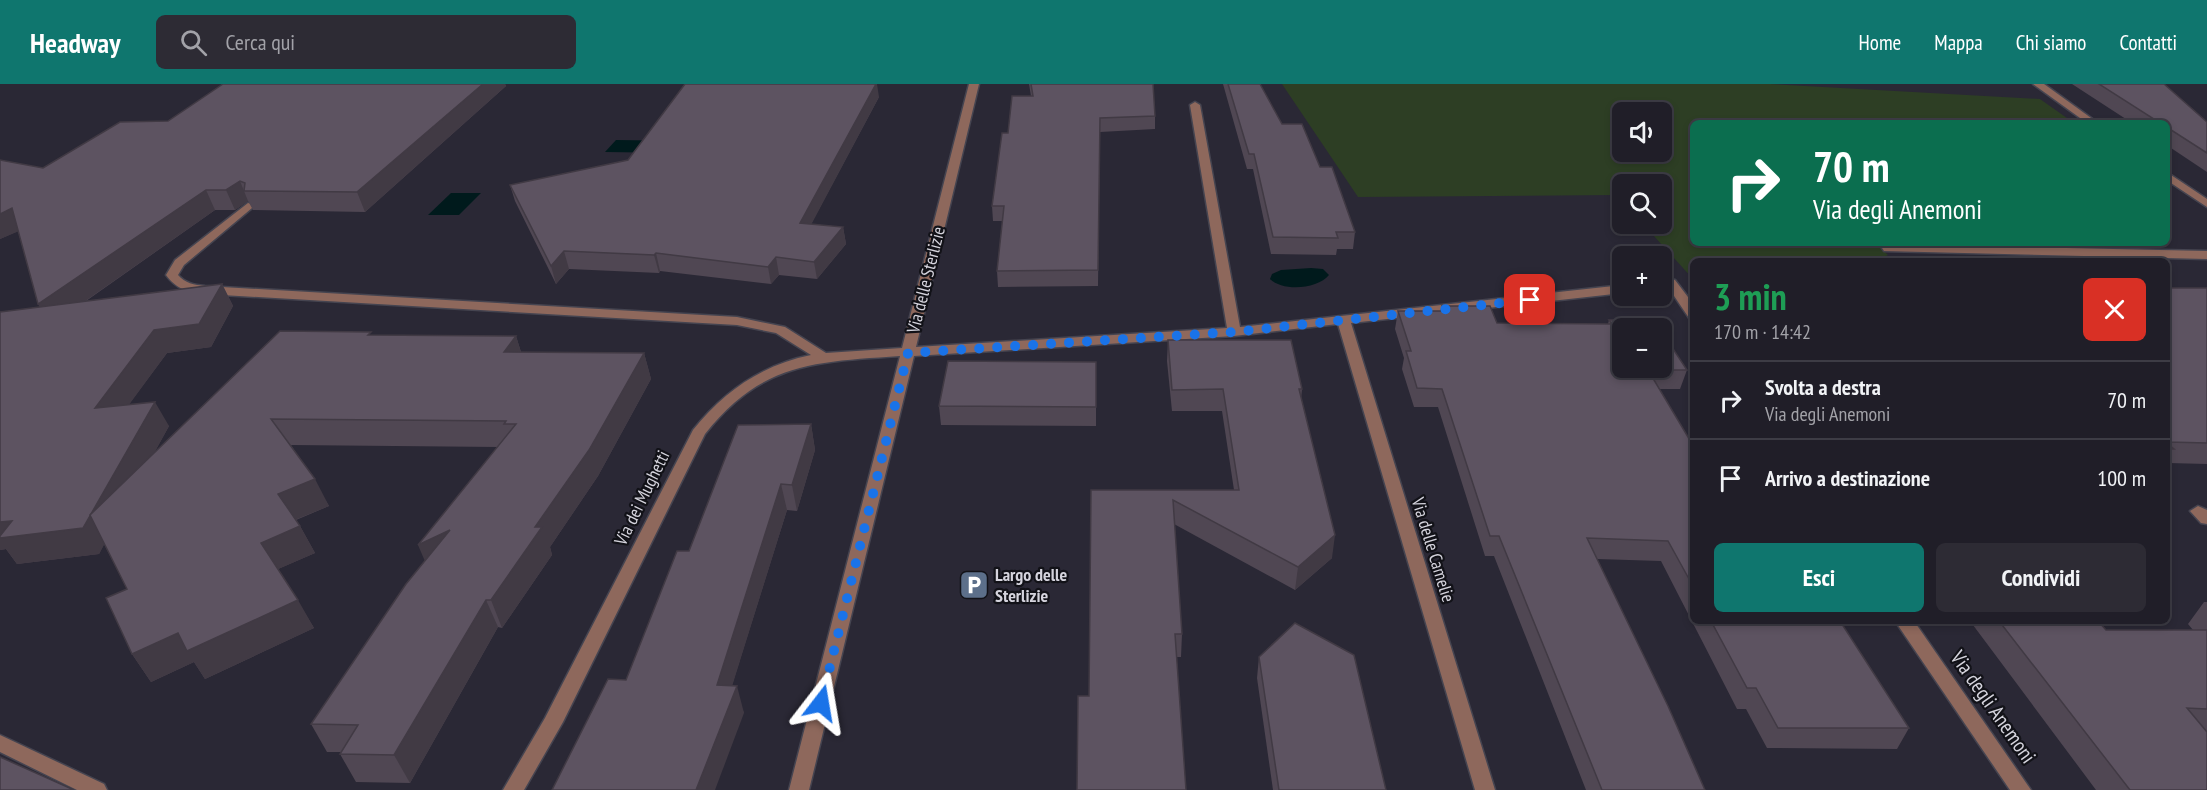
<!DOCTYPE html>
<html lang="it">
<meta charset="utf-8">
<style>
:root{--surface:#201e28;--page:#2d2b34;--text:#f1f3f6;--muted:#a2a2a8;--line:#3d3c45;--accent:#0f766e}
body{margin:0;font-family:"PT Sans Narrow",sans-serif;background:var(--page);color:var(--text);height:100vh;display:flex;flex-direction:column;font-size:22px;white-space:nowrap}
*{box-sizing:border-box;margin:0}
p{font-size:20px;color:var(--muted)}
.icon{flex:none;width:33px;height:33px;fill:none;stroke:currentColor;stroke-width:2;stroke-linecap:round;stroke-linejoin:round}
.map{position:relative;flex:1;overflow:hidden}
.details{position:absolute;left:1690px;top:174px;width:480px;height:366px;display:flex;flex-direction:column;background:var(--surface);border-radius:9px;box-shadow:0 3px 9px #0003,0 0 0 2px var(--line)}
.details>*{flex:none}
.guide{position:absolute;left:1690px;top:36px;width:480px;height:126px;border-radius:9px;box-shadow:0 3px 9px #0003,0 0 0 2px var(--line);background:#0b6e4f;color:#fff;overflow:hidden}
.controls{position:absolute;left:1612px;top:18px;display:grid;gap:12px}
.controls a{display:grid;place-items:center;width:60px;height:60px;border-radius:9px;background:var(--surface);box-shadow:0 3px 9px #0003,0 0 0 2px var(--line);font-size:30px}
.pin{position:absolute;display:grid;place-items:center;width:51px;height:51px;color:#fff;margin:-26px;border-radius:12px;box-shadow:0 3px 9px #0006}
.me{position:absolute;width:66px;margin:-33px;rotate:14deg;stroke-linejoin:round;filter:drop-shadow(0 0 4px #0008)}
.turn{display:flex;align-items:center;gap:21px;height:126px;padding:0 24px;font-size:27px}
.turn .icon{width:78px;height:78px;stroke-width:2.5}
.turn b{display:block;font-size:42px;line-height:51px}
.round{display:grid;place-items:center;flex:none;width:63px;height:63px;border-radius:9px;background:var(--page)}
.summary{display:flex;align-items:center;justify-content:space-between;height:102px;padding:0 24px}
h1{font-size:36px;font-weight:700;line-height:45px;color:#1e9e55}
.button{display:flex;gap:12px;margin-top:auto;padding:12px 24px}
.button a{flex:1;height:69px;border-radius:9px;background:var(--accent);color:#fff;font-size:24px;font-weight:700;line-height:69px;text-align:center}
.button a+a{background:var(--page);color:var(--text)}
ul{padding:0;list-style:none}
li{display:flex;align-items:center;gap:18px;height:78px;padding:0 24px;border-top:2px solid var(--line)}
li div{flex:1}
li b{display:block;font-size:22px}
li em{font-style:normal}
header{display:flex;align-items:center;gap:36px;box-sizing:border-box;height:84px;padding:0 30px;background:var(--accent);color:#fff}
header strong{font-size:28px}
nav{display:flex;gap:33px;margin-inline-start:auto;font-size:21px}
.search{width:420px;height:54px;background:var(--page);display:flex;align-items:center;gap:15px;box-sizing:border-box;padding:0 21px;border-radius:9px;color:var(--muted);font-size:22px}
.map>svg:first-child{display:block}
</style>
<header>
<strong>Headway</strong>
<div class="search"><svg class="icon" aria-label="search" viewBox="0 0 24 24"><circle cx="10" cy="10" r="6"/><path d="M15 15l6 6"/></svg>Cerca qui</div>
<nav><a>Home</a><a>Mappa</a><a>Chi siamo</a><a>Contatti</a></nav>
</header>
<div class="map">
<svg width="2207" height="706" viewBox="0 0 2207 706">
<rect width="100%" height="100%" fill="#2a2835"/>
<!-- green -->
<path fill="#2d3e24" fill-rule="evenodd" d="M1282,0H1770L2040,15L2074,39H1694V159H1876L1888,171L1875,177H1694L1693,195L1643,140H1662V100H1623V118L1617,111L1358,113ZM1623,28H1662V68H1623Z"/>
<!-- water -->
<g fill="#001a1c">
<path d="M616,56L689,57L679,69L605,68Z"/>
<path d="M451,109H481L459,131H428Z"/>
<path d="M1311,184L1323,185L1329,191C1318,205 1283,208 1270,195L1272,190L1281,186Z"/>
</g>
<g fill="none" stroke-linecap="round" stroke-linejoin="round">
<!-- minor casing -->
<g stroke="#454450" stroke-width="3">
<g id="minor">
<path d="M969,0H979L916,263L1227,244L1190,21L1195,18L1200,21L1240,243L1623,201V209L1351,239L1495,706H1475L1338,240L1234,252L914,272L809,706H789L900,272C815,278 762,278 705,350L563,638L524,706H503L545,634L693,346C724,307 762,281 811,271L776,249L737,241L205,210C188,208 176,205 166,191L175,176L248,119L252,120V124L184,181L178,191C185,199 194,201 205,202L737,233L785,243L826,269L902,264Z"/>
<path d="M2033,0H2044L2098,39H2087Z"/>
<path d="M2168,89L2207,115V123L2168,97Z"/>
<path d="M1888,160L2207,167V175L1884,167L1882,164Z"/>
<path d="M1671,195L1675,196L1694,221V235L1689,234L1668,203L1662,204V196Z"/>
<path d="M2198,422L2207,426V440L2201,439L2190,427Z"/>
<path d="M1895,537H1914L2031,706H2010Z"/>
<path d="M0,651L104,700L107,706H77L0,668Z"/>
</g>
</g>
<!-- minor -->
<use href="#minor" fill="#8e685c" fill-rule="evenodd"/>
</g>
<!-- wall -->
<g fill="#504753">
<path d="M223,0H505L506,2L365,128L253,126L248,117L235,126H215L86,217L222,200L233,222L211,263L167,269L129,320L169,342L154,369L372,251L516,252L521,268L644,269L651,295L598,392L550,463L552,471L502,544L498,543L410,699L356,698L340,670L341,668H327L311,640L425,477L498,363L291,361L329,422L296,436L300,442L315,469L278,485L314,544L205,595L194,578L151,598L132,570L127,505L104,460L99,470L17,480L6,465L0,466V228L40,223L38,220L18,147L0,155V76L43,84L168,37Z"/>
<path d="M1029,0H1153L1155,32V45L1100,48L1098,202L998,203L997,187L1003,137H993L992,122L1008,49L1031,12Z"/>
<path d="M1223,0H1260L1282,40L1320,83L1355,148L1353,165H1337L1336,171L1271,170L1253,85H1247Z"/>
<path d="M2072,0H2164L2207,38V88L2168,62V39H2132Z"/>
<path d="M879,13L811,140L843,143L846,160L817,195L779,191L771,200L660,187L659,189L569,185L556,200L515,117L510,101L628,76Z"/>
<path d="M2168,204H2207V380L2168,379Z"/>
<path d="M1442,222L1497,239L1608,240L1609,236L1687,286L1680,305H1659L1694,363V537H1840L1909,644L1897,665L1767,664L1746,625H1737L1661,477L1597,475L1705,706H1586L1494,472H1485L1438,323H1414L1402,285L1404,274L1395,245L1398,227H1440Z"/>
<path d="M1168,256L1302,305L1301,315L1332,474L1295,506L1174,440L1182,550L1181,573H1177L1089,612L1091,406H1234L1222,327H1172L1167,277Z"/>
<path d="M1096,278V342L941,341L939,322Z"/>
<path d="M811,340L815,366L797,427L787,426L732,601L744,629L626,596L689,467Z"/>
<path d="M2204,518H2207V706H2096L1970,537H2098L2106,546H2193L2188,540Z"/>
<path d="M1259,573L1386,706H1273L1257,594Z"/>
</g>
<!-- shaded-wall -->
<g fill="#413a44">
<path d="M483,0H505L506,2L365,128L357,108Z"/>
<path d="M876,0H877L879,13L803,156L800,139Z"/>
<path d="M240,97L248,117L235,126L226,106Z"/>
<path d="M206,106L215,126L51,241L38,220Z"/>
<path d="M12,124L24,145L0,155V130Z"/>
<path d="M843,143L846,160L817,195L814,178Z"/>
<path d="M564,167L569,185L556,200L551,182Z"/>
<path d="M656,169L660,187L659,189L654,171Z"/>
<path d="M776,173L779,191L771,200L768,183Z"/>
<path d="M222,200L233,222L211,263L167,269L109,348L95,324L154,246Z"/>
<path d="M516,252L524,278L504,268Z"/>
<path d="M644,269L651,295L598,392L550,463L552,471L502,544L491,516L535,443Z"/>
<path d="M155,318L169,342L99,470L17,480L6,465L0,466V438L12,437Z"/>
<path d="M811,340L815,366L797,427L792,401Z"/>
<path d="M315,395L329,422L292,437L278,410Z"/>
<path d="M781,400L787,426L724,628L717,601Z"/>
<path d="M300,442L315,469L276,486L261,459Z"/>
<path d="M450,446L430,489L418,461Z"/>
<path d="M1335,451L1332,474L1295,506L1298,483Z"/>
<path d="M298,516L314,544L205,595L194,578L151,598L132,570L178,549Z"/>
<path d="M486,516L498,543L410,699L394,671Z"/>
<path d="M737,602L744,629L715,706H696Z"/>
</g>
<!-- building -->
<g fill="#5d5361" stroke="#413a44" stroke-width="1.5">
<path d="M223,0H483L357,108L244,107L245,99L240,97L226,106H206L38,220L12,124L0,130V76L43,84L120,38L168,37Z"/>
<path d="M685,0H876L800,139L843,143L814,178L776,173L768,183L656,169L654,171L564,167L551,182L510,101L628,76Z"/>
<path d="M1031,0H1153L1155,32L1100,34L1098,186L997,187L1004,122H992L1002,49H1008L1012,12H1033Z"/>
<path d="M1228,0H1260L1282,40H1302L1320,83H1332L1355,148H1336L1338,154L1273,153L1254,70H1249Z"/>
<path d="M2099,0H2164L2207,38V69L2168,44V39H2160Z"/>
<path d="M222,200L199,240L154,246L95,324L155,318L83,444L0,454V452L12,437L0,438V228Z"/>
<path d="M2168,204H2207V359L2168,358Z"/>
<path d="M1442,222H1490L1497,239L1612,240L1609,236H1654L1660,244H1623V284H1662V248L1687,286H1648L1694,363V504L1668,457L1587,454L1668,622L1705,706H1602L1499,452H1490L1442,305L1417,304L1406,267H1411L1398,227H1444Z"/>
<path d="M280,247L371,248L368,251L516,252L504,268L644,269L589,366L535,443H542L491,516H486L394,671L340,670L358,641L311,640L406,500L450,446L418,461L516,340H504L506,337L271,335L315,395L278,410L300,442L261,459L298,516L187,567L178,549L132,570L106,514L127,505L90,431Z"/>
<path d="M1168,256H1291L1302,305H1299L1335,451L1298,483L1173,416L1182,550H1175L1186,706H1077L1078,612H1089L1091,406H1239L1223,305L1172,306Z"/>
<path d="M948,277L1096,278V323L939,322Z"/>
<path d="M811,340L792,401L781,400L717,601L737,602L696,706H552L608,595L626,596L677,467H689L738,341Z"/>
<path d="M2168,360L2174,365H2168Z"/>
<path d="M1711,537H1840L1909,644H1778L1756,604H1747Z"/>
<path d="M1999,537H2098L2106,546H2207V625L2187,624L2207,648V706H2130Z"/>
<path d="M1295,539L1354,571L1386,706H1279L1259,573Z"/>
<path d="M0,673L74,706H0Z"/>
</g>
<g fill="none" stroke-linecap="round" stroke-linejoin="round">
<!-- route -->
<path stroke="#1a73e8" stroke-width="10" stroke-dasharray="0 18" d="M821,619L908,269L1234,248L1530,216"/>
</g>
<!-- icons -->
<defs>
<g id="parking-square" transform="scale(1.5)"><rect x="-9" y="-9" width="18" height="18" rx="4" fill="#5c6f8a" stroke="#121218"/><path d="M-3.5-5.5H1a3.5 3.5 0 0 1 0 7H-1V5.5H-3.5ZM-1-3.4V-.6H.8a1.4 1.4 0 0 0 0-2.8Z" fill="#fff"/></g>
</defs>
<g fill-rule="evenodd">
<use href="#parking-square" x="974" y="501"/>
</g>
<g text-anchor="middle" stroke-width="4.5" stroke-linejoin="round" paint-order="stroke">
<!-- street labels -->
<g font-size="18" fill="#d5d4dd" stroke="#121218">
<text transform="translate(926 196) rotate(-76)" y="6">Via delle Sterlizie</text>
<text transform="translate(642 414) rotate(-64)" y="6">Via dei Mughetti</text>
<text transform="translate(1433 466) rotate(73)" y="6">Via delle Camelie</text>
</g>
<!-- poi labels -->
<g font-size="18" font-weight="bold" fill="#d5d4dd" stroke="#121218" text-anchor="start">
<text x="995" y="497">Largo delle<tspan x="995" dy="21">Sterlizie</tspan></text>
</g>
<!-- near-street labels -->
<g font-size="21" fill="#d5d4dd" stroke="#121218">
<text transform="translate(1993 623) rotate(55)" y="7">Via degli Anemoni</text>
</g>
</g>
</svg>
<div class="controls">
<a><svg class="icon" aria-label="sound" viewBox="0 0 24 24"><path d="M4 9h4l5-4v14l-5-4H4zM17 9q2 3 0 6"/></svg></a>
<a><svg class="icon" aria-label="search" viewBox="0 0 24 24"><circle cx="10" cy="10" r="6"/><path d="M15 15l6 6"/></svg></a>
<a>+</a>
<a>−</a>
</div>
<div class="pin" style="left:1530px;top:216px;background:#d93025"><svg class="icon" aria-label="arrive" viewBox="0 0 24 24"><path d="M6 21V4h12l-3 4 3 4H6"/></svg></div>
<svg class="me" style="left:821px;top:619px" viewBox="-20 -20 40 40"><path d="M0-17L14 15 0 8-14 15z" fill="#1a73e8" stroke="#fff" stroke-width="4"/></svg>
<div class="guide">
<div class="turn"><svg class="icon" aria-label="right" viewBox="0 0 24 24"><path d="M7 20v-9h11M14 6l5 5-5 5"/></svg><div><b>70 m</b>Via degli Anemoni</div></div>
</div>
<section class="details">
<div class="summary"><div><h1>3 min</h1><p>170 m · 14:42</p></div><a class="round" style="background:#d93025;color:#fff"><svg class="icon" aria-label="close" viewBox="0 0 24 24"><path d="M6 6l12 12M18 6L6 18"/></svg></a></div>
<ul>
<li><svg class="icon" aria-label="right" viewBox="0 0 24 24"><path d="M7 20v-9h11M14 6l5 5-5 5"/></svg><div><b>Svolta a destra</b><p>Via degli Anemoni</p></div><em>70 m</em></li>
<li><svg class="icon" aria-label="arrive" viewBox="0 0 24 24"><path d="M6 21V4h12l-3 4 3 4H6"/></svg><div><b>Arrivo a destinazione</b></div><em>100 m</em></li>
</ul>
<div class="button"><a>Esci</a><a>Condividi</a></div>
</section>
</div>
